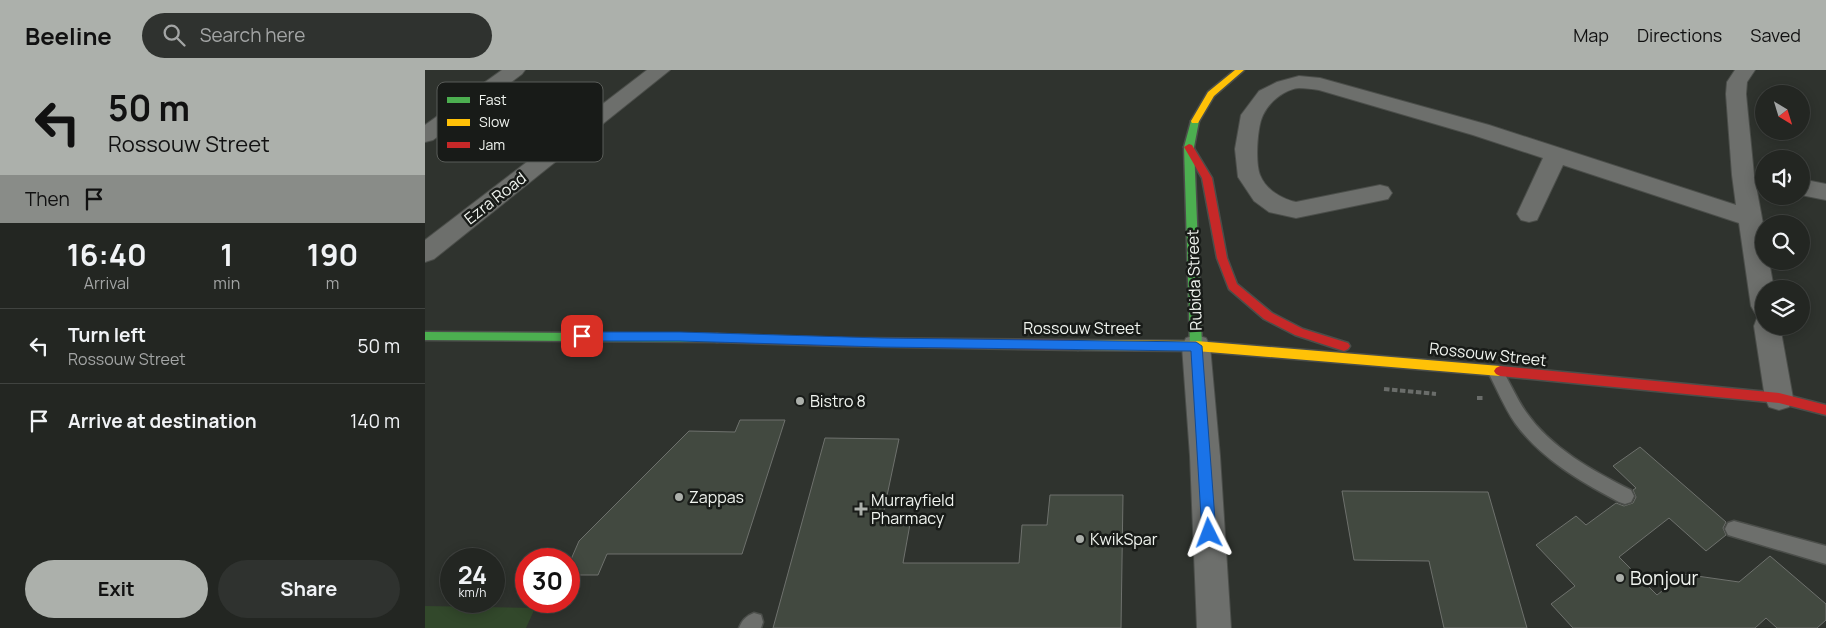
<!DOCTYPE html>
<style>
:root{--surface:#232622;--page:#2f322f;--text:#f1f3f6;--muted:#a3a5a5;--line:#404340;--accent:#acb0ab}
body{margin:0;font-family:Manrope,sans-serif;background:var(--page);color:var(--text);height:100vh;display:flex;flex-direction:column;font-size:19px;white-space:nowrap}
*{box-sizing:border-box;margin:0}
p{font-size:16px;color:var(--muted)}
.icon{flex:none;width:28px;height:28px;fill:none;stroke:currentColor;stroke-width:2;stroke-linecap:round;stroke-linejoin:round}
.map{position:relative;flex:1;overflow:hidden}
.drawer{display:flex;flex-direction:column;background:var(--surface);width:425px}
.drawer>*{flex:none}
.top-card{background:#acb0ab;color:#111;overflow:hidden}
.needle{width:32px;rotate:142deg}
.buttons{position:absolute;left:1330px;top:15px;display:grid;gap:10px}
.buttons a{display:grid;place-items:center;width:55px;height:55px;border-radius:50%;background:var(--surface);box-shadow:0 2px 12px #0003,0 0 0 1px var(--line);font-size:25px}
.speed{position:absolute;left:15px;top:478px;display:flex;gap:10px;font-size:25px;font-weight:700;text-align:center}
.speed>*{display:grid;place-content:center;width:65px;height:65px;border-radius:50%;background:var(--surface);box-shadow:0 2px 12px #0003,0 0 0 1px var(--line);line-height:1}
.speed small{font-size:12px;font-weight:400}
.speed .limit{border:8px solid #d22;background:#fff;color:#111}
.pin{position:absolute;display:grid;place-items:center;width:42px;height:42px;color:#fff;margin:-21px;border-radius:10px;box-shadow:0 2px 8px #0006}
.me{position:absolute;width:55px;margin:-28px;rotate:357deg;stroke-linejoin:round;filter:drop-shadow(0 0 4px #0008)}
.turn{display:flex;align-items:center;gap:18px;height:105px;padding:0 25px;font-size:22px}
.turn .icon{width:65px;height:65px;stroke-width:2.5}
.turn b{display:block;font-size:35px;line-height:42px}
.then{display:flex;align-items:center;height:48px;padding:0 25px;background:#0003;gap:10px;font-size:19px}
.eta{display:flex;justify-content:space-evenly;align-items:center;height:85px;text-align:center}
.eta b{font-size:30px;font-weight:700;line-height:35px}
.action{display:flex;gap:10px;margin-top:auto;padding:10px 25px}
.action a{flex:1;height:58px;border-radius:30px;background:var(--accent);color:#111;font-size:20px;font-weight:700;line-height:58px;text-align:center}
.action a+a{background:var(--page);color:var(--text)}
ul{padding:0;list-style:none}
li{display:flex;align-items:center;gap:15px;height:75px;padding:0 25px;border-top:1px solid var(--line)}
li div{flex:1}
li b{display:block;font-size:19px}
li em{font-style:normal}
header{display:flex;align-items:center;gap:30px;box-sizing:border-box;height:70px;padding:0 25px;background:var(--accent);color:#111}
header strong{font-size:24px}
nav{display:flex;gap:28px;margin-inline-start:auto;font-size:18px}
.search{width:350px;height:45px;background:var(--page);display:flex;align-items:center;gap:12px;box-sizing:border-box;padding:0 18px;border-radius:28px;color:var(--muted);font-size:19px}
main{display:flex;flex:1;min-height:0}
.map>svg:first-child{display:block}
</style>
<header>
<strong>Beeline</strong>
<div class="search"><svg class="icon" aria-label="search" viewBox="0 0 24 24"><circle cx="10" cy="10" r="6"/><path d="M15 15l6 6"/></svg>Search here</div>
<nav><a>Map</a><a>Directions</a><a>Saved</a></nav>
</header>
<main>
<section class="drawer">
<div class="top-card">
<div class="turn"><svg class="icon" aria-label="left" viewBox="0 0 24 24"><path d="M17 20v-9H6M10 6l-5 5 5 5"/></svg><div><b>50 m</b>Rossouw Street</div></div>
<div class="then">Then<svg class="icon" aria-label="arrive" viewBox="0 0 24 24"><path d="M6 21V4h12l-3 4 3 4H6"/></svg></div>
</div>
<div class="eta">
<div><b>16:40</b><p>Arrival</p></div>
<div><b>1</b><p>min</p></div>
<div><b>190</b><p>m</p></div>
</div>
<ul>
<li><svg class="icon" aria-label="left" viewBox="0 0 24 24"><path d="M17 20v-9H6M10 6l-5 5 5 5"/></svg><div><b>Turn left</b><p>Rossouw Street</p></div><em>50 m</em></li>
<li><svg class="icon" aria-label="arrive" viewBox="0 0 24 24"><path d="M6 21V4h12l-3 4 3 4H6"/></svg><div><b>Arrive at destination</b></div><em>140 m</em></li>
</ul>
<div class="action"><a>Exit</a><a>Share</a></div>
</section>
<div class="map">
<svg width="1401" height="558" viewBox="0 0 1401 558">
<rect width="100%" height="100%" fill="#2f332e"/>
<!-- green -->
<path fill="#32482b" d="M0,536L110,538L101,558H0Z"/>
<!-- building -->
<g fill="#424940" stroke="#6e716d">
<path d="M315,350H360L317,484H182L173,505H144V494L154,471L264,361L310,362Z"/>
<path d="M400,368L474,369L456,454H485L478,493H594L597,455H622L625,425H698L696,558H348Z"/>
<path d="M1215,377L1301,452L1298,458L1301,465L1281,481L1244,448L1194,487L1232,525L1258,504L1314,512L1345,486L1401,534V550L1392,558H1352L1341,548L1330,558H1148L1126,534L1150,516L1111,475L1151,446L1161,455L1191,433L1199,436L1208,433L1211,427L1208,420L1211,418L1188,396Z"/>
<path d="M917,421L1063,422L1102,558H1019L1004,491L929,490Z"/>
</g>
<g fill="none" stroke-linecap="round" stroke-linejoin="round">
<!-- lane casing -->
<g stroke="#4b4e4a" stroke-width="3">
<g id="lane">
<path d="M1071,296L1076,298C1085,312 1091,328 1101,342C1126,378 1168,401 1206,420L1209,426L1206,432L1200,434L1194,432C1156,412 1116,389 1090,353C1079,337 1072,319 1063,302L1066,298Z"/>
<path d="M1309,451L1401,476V494L1303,465L1300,459L1303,453Z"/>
<path d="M329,543L336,545L338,552L336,558H314C317,550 321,546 329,543Z"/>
</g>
</g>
<!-- street casing -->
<g stroke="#4b4e4a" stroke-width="2">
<g id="street">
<path d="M77,0H100L97,4L8,70L0,72V55Z"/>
<path d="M222,0H245L9,189L0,192V170Z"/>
<path d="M1310,0H1330L1322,12L1321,24L1329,105L1339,159V191H1344L1349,219H1339V246L1330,243L1326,236L1314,153L1138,95L1112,150L1104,152L1096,150L1092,144L1118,88L1048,65L894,20C887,19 880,18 874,18C860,19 844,32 838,45C832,57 830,92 835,105C841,120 857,129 871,132L955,115L963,117L967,123L963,129L871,148L844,142L829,131L813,107L810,79L816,45L834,21L852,12L874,6L895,8L1064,55L1311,135L1307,105L1301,24L1302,12Z"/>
<path d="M1376,109L1401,114V130L1376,125Z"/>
<path d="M1339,246V256H1355L1368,328L1364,337L1354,340L1344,337L1340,328L1329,256L1332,248Z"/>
<path d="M771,265L781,268L785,276L795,386L806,558H772L765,386L757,276L761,268Z"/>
</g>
</g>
<!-- fast casing -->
<g stroke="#4b4e4a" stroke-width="3">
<g id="fast">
<path d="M770,48L774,51L769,77L777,276L775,279H767L765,276L759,77L766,51Z"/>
<path d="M0,262L292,264L296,265L298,268L296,271L292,272L0,270Z"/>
</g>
</g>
<!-- slow casing -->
<g stroke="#4b4e4a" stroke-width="3">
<g id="slow">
<path d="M810,0H819L789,26L773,53H767L766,51L783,22Z"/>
<path d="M653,270L771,271L1075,296L1079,298L1081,301L1079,304L1075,306L771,281L653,280L649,278L647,275L649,272Z"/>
</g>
</g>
<!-- jam casing -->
<g stroke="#4b4e4a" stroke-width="3">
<g id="jam">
<path d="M764,74L767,75L787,108L802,188L812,214L847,243L878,259L923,273L925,276L923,279L919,281L870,265L839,249L804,219L792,188L777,108L759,77Z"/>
<path d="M292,264L417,268L653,270L657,272L659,275L657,278L653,280L417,276L292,272L288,271L286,268L288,265Z"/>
<path d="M1075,296L1354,323L1401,335V345L1354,333L1075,306L1071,304L1069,301L1071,298Z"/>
</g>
</g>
<!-- path -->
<g stroke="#6a6d6a" stroke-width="4" stroke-dasharray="5.5 2.5" stroke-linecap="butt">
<path d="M959,319L1011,324"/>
<path d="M1052,328H1060"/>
</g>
<!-- lane -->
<use href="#lane" fill="#6d6f6c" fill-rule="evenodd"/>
<!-- street -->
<use href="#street" fill="#6d6f6c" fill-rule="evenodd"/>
<!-- fast -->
<use href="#fast" fill="#4caf50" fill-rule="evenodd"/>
<!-- slow -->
<use href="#slow" fill="#ffc107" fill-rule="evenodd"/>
<!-- jam -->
<use href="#jam" fill="#c62828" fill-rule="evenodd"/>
</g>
<!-- route -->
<path fill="#1a73e8" stroke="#114b97" d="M157,262H255L456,268L771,272L777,276L791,463L789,467L784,469L779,467L777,463L766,281L456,277L255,271H157L151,266Z"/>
<!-- markers -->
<g fill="#acb0ab" stroke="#181b18" stroke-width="2">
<circle cx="375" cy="331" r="5"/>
<circle cx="254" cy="427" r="5"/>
<path d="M433.5 431.5h5v5h5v5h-5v5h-5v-5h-5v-5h5z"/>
<circle cx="655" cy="469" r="5"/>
<circle cx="1195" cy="508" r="5"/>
</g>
<g text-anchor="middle" stroke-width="5" stroke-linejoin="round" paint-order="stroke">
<!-- street labels -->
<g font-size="16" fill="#f0f4ef" stroke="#181b18">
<text transform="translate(70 128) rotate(-38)" y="6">Ezra Road</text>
<text transform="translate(769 210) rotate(-92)" y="6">Rubida Street</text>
<text x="657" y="264">Rossouw Street</text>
<text transform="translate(1063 284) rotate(6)" y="6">Rossouw Street</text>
</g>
<!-- poi labels -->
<g font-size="16" fill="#f0f4ef" stroke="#181b18" text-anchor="start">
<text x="385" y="337">Bistro 8</text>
<text x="264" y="433">Zappas</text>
<text x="446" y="436">Murrayfield<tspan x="446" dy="18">Pharmacy</tspan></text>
<text x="665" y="475">KwikSpar</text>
</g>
<!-- near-poi labels -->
<g font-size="19" fill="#f0f4ef" stroke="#181b18" text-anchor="start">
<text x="1205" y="515">Bonjour</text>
</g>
</g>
<!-- legend -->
<rect x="12" y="12" width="166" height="80" rx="8" fill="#181b18" stroke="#595c58" stroke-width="1"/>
<rect x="22" y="27" width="23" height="6" fill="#4caf50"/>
<rect x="22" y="49" width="23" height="7" fill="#ffc107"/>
<rect x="22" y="72" width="23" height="6" fill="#c62828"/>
<g font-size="14" fill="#f0f4ef">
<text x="54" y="35">Fast</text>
<text x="54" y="57">Slow</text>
<text x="54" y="80">Jam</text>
</g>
</svg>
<div class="buttons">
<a><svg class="needle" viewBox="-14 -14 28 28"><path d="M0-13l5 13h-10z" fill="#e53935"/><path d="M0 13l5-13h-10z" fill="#a3a5a5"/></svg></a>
<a><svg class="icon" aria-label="sound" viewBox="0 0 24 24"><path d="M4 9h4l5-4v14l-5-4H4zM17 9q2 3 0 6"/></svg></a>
<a><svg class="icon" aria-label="search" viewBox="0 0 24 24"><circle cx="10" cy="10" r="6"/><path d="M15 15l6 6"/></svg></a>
<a><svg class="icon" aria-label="layers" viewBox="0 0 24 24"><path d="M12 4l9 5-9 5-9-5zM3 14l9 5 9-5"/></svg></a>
</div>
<div class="speed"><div>24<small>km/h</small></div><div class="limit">30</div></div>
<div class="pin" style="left:157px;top:266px;background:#d93025"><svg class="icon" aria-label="arrive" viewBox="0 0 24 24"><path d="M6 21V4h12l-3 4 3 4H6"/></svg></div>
<svg class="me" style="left:784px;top:463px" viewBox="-20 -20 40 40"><path d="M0-17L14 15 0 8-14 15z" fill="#1a73e8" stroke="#fff" stroke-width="4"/></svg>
</div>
</main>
